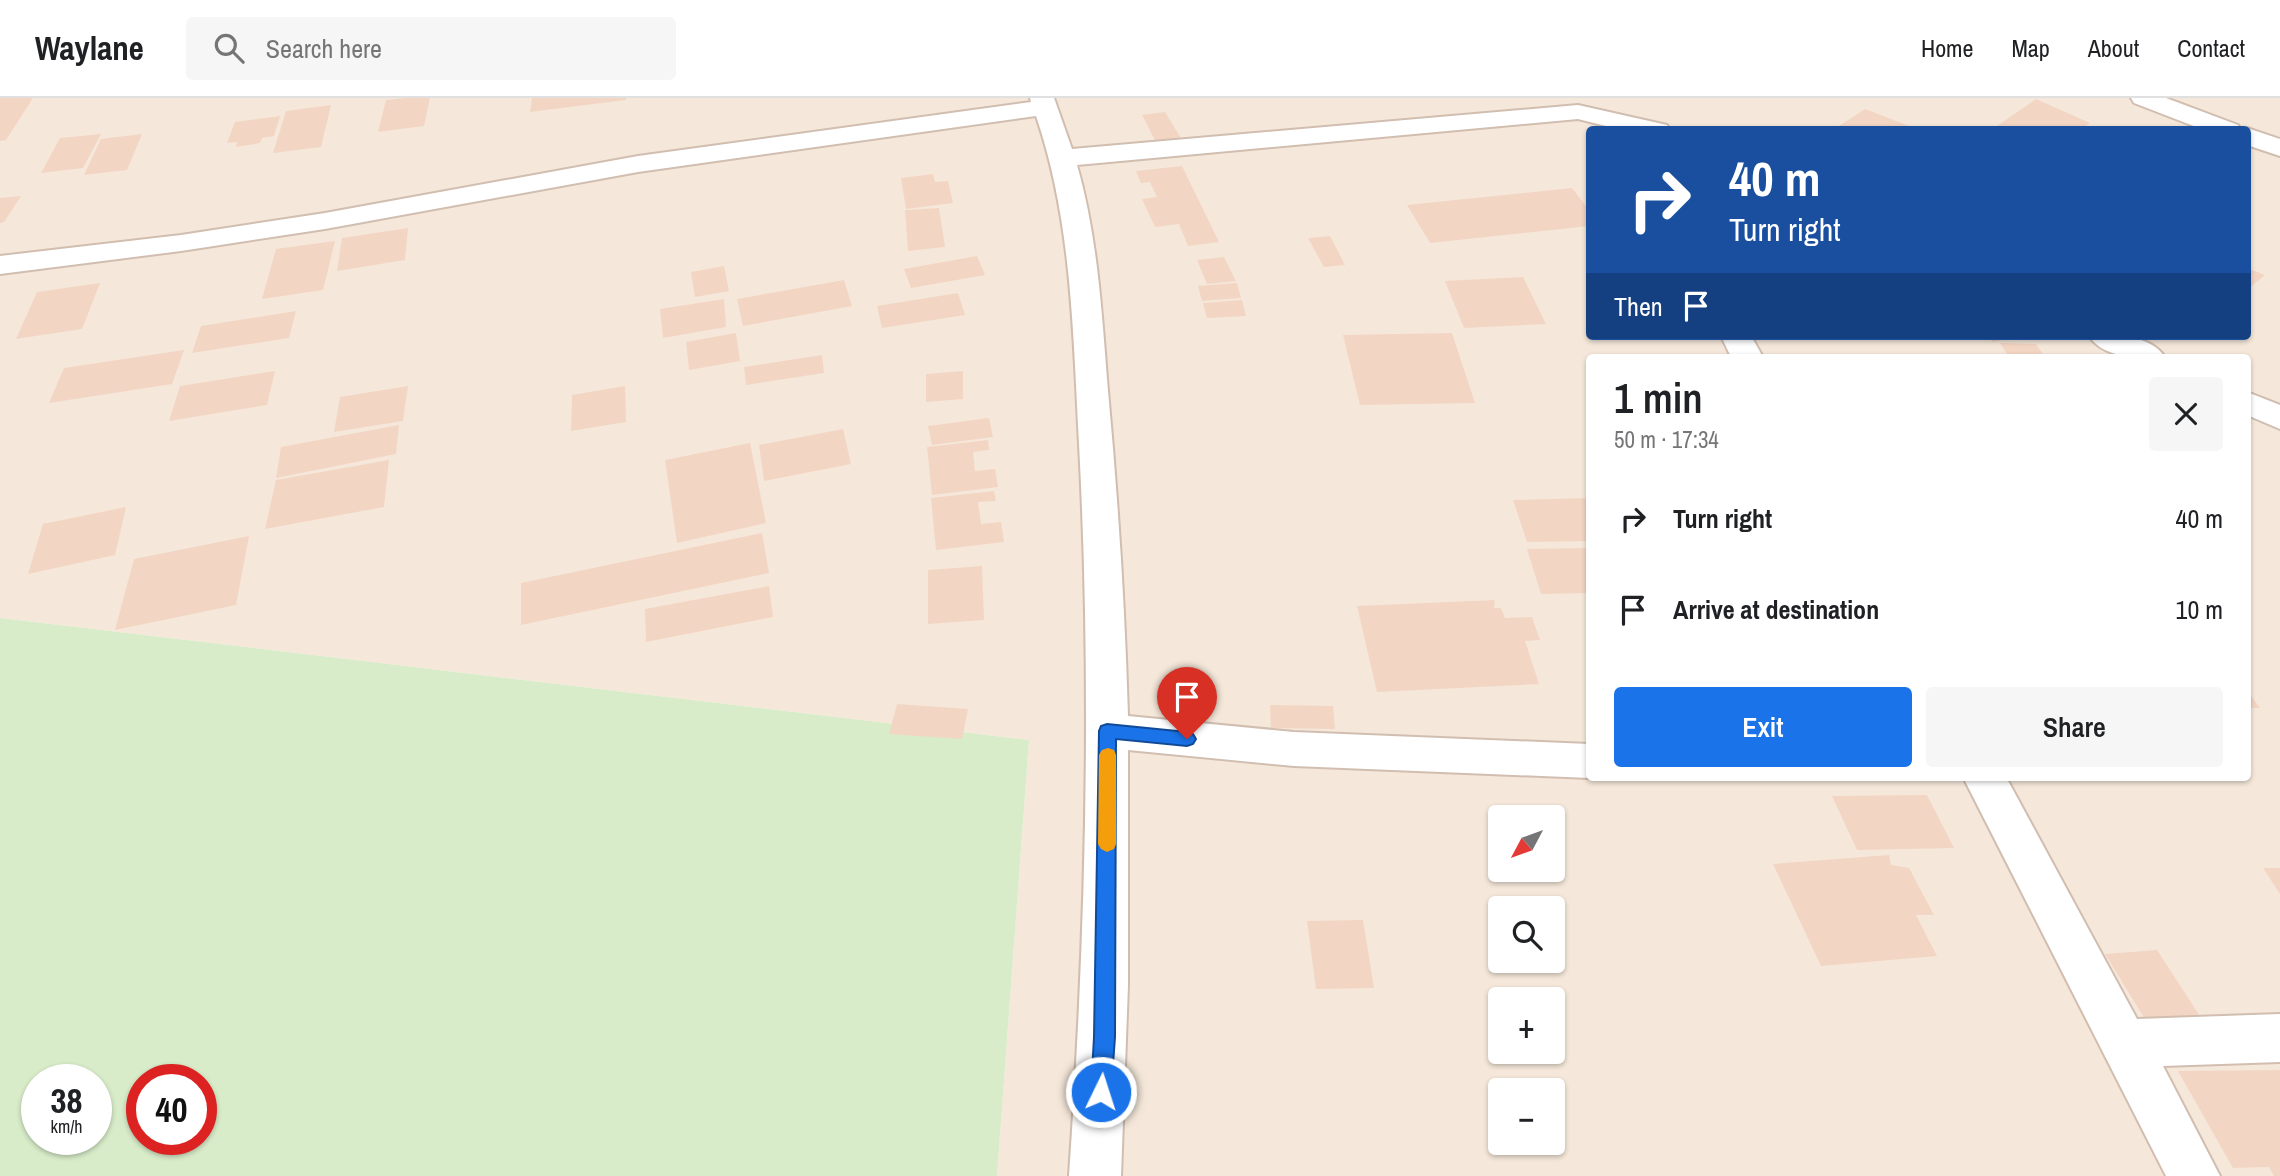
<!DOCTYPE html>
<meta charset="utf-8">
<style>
:root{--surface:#fff;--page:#f6f6f6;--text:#202124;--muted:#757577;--line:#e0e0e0;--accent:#1a73e8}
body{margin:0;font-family:"Archivo Narrow",sans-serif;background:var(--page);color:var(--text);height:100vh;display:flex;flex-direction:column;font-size:26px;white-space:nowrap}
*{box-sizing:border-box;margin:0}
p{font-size:23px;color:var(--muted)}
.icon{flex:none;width:38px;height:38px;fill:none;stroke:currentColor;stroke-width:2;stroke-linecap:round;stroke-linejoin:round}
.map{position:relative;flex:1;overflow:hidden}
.sheet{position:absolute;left:1586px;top:256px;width:665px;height:427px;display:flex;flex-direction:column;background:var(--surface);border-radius:7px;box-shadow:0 2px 5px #0004}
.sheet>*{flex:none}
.top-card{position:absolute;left:1586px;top:28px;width:665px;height:214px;border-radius:7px;box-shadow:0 2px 5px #0004;background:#1a4fa0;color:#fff;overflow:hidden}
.needle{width:46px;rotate:229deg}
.tools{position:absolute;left:1488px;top:707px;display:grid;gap:14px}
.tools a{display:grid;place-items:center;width:77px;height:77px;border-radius:7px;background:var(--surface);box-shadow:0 2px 5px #0004;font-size:35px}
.speed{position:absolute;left:21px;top:966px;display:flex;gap:14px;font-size:35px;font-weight:700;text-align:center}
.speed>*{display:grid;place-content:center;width:91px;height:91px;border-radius:50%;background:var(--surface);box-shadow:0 2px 5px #0004;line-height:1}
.speed small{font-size:18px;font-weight:400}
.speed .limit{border:10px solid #d22;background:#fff;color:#111}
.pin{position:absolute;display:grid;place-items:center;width:60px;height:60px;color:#fff;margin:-72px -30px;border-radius:50% 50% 50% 0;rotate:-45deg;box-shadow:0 0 7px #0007}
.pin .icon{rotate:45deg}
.me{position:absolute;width:77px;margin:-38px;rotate:4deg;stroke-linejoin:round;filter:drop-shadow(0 0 5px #0008)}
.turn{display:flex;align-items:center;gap:24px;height:147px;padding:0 28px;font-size:32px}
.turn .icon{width:91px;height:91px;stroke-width:2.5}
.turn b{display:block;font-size:49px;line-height:60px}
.then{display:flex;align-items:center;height:66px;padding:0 28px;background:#0003;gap:14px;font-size:26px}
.round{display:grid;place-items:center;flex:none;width:74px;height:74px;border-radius:7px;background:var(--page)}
.summary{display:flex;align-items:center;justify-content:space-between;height:119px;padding:0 28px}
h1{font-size:42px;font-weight:600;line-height:52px}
.button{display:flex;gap:14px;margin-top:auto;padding:14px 28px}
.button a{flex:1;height:80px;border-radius:7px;background:var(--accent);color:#fff;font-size:28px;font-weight:600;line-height:80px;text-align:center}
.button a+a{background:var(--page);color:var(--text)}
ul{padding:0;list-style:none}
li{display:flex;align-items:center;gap:21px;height:91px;padding:0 28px}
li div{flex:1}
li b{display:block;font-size:26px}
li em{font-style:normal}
header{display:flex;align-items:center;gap:42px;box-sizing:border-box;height:98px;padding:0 35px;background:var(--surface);border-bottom:2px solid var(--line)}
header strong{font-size:33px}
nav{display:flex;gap:38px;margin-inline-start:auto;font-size:24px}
.search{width:490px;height:63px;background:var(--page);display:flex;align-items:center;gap:18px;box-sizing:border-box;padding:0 24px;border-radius:7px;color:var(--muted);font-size:26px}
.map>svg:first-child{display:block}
</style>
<header>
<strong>Waylane</strong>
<div class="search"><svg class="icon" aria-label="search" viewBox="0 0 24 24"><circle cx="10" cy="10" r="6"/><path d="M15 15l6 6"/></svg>Search here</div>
<nav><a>Home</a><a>Map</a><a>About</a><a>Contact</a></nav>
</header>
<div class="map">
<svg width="2280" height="1078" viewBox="0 0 2280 1078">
<rect width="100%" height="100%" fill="#fdf6ec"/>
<!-- residential -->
<path fill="#f5e8da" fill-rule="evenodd" d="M0,0H2280V1078H997L1029,642L0,520ZM1589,32H2247V238H1589ZM1589,259H2247V679H1589ZM1500,719H1552V772H1500ZM1500,810H1552V863H1500ZM1500,901H1552V954H1500ZM1500,992H1552V1045H1500Z"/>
<!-- green -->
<path fill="#d8ecc9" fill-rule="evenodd" d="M0,520L1029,642L997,1078H0ZM37,982H96V1041H37ZM142,982H201V1041H142Z"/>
<!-- building -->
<g fill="#f3d5c3">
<path d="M0,0H33L6,42L0,43Z"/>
<path d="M406,0H430L424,28L378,34L386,2Z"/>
<path d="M532,0H626V2L530,14Z"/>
<path d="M2036,1L2090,25L2084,29L2090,32H2006L1997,28Z"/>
<path d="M331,7L321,49L273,55L286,13Z"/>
<path d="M1865,11L1917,31V32H1833Z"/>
<path d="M1165,14L1182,42L1157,46L1142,17Z"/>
<path d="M280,18L274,38L262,40L260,45L236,49L237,44L227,45L235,24Z"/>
<path d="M101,36L83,70L41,75L60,40Z"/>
<path d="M142,36L127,72L84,77L101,41Z"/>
<path d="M1182,68L1219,144L1188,148L1179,126L1155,129L1142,101L1157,99L1150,84L1141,85L1136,73Z"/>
<path d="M933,76L935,84L948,83L953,105L906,111L901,80Z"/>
<path d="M1572,90L1589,112V128L1430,145L1407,107Z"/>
<path d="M21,98L4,124L0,125V100Z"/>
<path d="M939,110L945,149L908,153L905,112Z"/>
<path d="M408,130L405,162L337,173L342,140Z"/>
<path d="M1330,138L1345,167L1324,169L1308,140Z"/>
<path d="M335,143L323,192L262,201L276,151Z"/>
<path d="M977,158L985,177L911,190L904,171Z"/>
<path d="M1224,159L1236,183L1207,186L1197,162Z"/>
<path d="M724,168L729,193L695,199L691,174Z"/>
<path d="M2247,170L2265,177L2247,192Z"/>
<path d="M1523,179L1546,226L1464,230L1445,183Z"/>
<path d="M844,182L852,208L743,228L737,201Z"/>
<path d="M100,185L82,231L16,241L37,194Z"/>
<path d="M1237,185L1241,200L1202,203L1198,188Z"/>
<path d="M958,195L965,217L882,230L877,208Z"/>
<path d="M724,201L726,229L663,240L660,211Z"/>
<path d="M1242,202L1246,218L1207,220L1203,205Z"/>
<path d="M296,213L289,240L192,255L201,228Z"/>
<path d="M736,235L740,263L689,272L686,244Z"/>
<path d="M1452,235L1475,305L1360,307L1343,237Z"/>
<path d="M1986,238H2017V239L1993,244Z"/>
<path d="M2000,245L2036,246L2045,259H2009Z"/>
<path d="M184,252L172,286L49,305L64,270Z"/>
<path d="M822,257L824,275L746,287L744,269Z"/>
<path d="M275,273L267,307L169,323L180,288Z"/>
<path d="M963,273V301L926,304V276Z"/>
<path d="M408,288L403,323L334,334L340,299Z"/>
<path d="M625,288L626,324L571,333L572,297Z"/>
<path d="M989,320L993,339L932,347L928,328Z"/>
<path d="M399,327L396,356L276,380L281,349Z"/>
<path d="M843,331L851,366L764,383L759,347Z"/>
<path d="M988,342L989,352L973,354L975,373L995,371L998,389L932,397L927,349Z"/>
<path d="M750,345L766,425L677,445L665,362Z"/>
<path d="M389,362L384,409L265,431L276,382Z"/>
<path d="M994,393L996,403L978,404L981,426L1001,424L1004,444L936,452L931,400Z"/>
<path d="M1589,400V443L1527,444L1513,402Z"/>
<path d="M126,409L115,457L28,476L43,426Z"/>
<path d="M762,435L769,475L521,527V485Z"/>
<path d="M249,438L236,507L115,532L134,461Z"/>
<path d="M1589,450V495L1541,496L1527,451Z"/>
<path d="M982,468L984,522L928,526V472Z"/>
<path d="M769,488L773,519L646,544L645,511Z"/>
<path d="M1495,502L1494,510H1501L1505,520L1532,519L1540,542L1525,543L1539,586L1377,594L1357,508Z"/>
<path d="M2247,592L2260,610H2247Z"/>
<path d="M897,606L968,611L962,641L889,636Z"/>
<path d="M1270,607L1333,608L1335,631L1271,630Z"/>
<path d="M1927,697L1954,750L1857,752L1832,698Z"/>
<path d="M1889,757L1891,767L1909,770L1934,817H1916L1937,858L1821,868L1773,766Z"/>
<path d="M2263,770H2280V796Z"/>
<path d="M1363,822L1374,890L1316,891L1307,823Z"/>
<path d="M2157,852L2209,932L2154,936L2105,856Z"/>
<path d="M2280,972V1078H2274L2269,1069L2233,1070L2178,973Z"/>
</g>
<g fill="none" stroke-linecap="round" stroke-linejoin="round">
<!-- minor casing -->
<g stroke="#d1beb0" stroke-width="4">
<g id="minor">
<path d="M1030,0H1054L1072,51L1578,7L1667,27L1670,32H1622L1578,21L1077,67C1098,140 1102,218 1108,293C1118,401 1125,510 1128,618L1294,634L1589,646V679H1593L1589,680L1294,668L1128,652V887L1121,1078H1069C1086,834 1092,590 1079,346C1073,236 1072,122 1036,18L638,74L325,131L181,153L0,176V158L181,137L325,115L638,58L1031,4Z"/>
<path d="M2131,0H2166L2238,27L2241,32H2204L2134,5Z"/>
<path d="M2247,30L2280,41V58L2247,47V32H2242Z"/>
<path d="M1721,238H1751L1763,259H1731Z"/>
<path d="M2089,238C2114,238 2149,235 2165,259C2139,259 2105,262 2089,238Z"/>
<path d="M2247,294L2280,307V331L2247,317Z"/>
<path d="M1963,679H2006L2137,921L2280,916V964L2163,968L2220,1078H2166Z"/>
</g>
</g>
<!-- minor -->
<use href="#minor" fill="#fff" fill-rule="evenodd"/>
</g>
<!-- route -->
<path fill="#1a73e8" stroke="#114b97" stroke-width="2" d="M1107,626L1187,634L1193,636L1196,641L1193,646L1187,648L1116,641L1115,939L1111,994L1108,1002L1101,1005L1094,1002L1091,994L1094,939L1099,633L1101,628Z"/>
<!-- slow -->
<path fill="#f59e0b" d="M1108,650L1114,652L1116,657V746L1114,751L1107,754L1101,751L1098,746L1099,657L1102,652Z"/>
</svg>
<div class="tools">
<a><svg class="needle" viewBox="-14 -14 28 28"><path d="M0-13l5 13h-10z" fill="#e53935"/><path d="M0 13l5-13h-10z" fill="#757577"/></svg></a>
<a><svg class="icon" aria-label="search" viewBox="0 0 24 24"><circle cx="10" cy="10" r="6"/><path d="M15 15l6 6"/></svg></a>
<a>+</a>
<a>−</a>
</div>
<div class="speed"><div>38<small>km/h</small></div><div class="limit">40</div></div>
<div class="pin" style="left:1187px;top:641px;background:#d93025"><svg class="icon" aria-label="arrive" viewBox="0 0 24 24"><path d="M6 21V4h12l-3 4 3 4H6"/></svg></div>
<svg class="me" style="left:1101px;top:994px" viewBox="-20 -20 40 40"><circle r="17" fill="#1a73e8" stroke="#fff" stroke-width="3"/><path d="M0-11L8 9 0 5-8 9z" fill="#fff"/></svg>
<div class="top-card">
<div class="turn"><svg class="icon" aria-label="right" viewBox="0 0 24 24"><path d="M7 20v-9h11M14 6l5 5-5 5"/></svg><div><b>40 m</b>Turn right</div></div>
<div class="then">Then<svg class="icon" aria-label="arrive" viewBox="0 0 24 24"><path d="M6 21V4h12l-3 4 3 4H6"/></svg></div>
</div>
<section class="sheet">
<div class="summary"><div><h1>1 min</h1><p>50 m · 17:34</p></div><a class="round"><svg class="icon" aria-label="close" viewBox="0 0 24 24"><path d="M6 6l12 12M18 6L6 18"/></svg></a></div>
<ul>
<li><svg class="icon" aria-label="right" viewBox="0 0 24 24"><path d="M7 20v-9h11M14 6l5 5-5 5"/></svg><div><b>Turn right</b></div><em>40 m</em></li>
<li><svg class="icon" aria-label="arrive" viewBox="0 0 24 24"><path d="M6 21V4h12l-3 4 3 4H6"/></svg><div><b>Arrive at destination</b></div><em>10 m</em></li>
</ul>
<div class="button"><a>Exit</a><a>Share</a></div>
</section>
</div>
